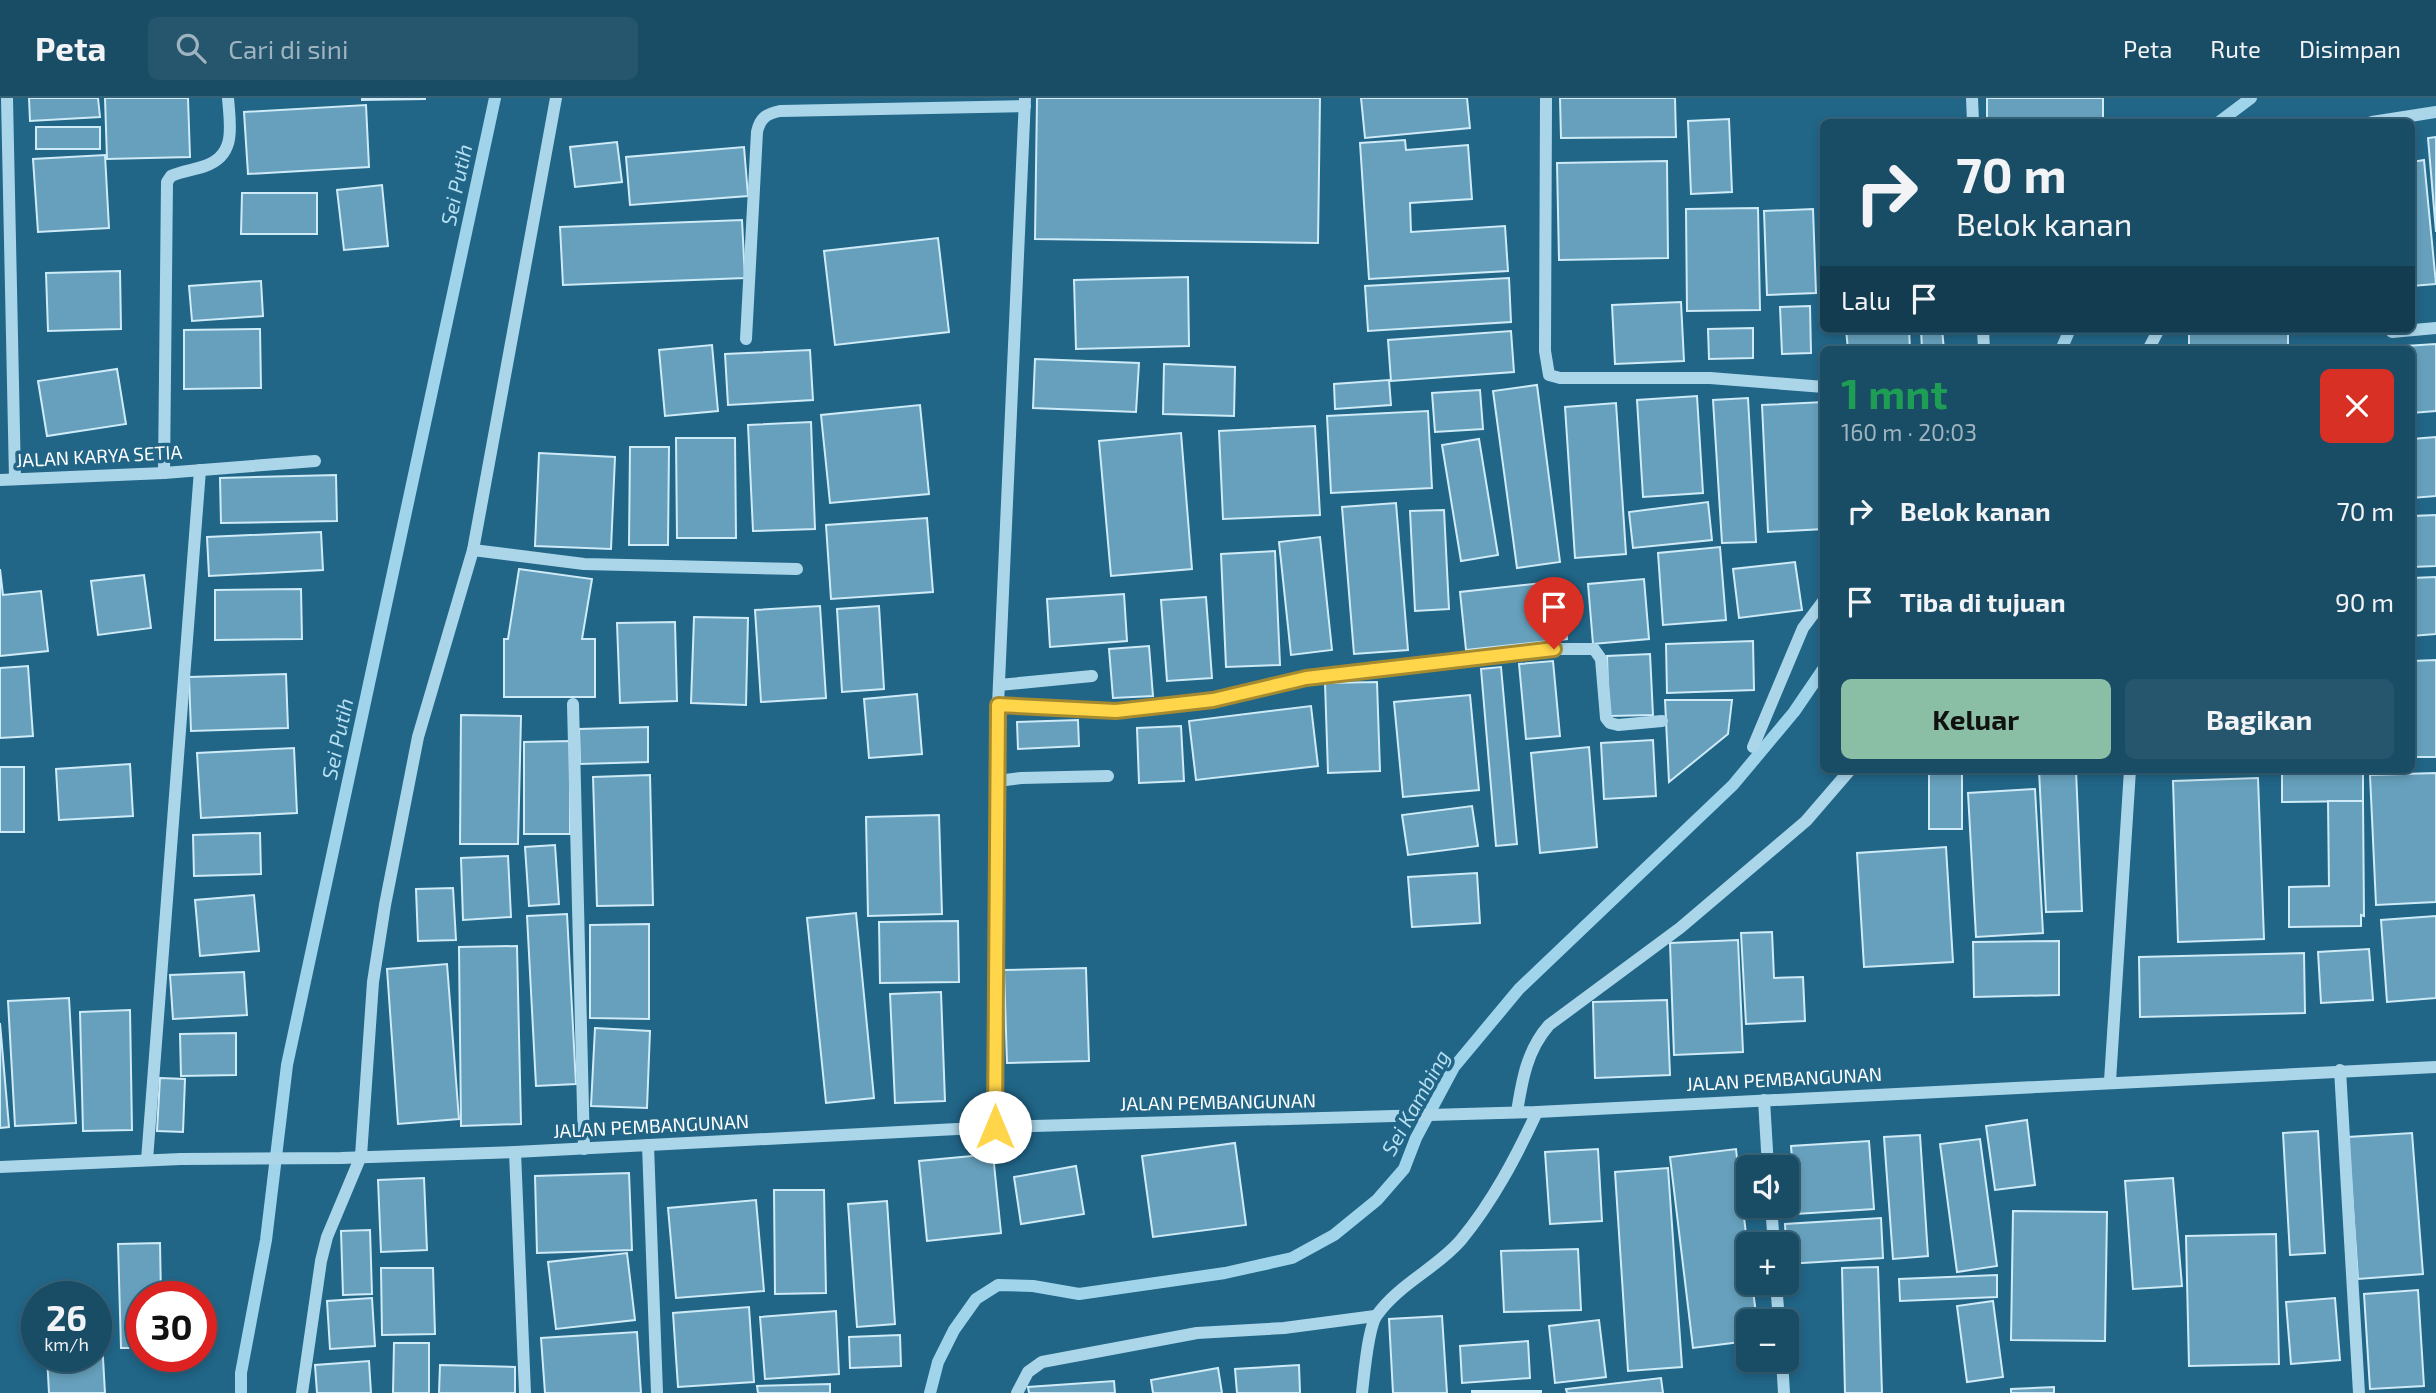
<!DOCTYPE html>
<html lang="id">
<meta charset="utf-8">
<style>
:root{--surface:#194c65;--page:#26566e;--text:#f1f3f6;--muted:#9fb4bf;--line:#376379;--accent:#8abfa5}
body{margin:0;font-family:"Exo 2",sans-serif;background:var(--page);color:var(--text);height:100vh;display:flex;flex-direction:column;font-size:26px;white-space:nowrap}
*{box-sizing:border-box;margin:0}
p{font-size:23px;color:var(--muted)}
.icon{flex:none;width:38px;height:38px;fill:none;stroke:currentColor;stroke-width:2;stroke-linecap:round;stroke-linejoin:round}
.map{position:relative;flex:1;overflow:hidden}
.side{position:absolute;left:1820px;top:248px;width:595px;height:427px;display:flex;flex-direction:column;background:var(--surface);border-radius:10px;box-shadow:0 4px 10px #0003,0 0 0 2px var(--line)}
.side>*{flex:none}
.banner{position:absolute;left:1820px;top:21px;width:595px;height:214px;border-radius:10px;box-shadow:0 4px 10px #0003,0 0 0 2px var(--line);background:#194c65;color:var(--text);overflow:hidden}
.tools{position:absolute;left:1736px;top:1057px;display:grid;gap:14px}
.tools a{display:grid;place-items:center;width:63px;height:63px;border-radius:10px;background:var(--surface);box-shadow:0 4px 10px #0003,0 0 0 2px var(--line);font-size:35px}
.speed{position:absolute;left:21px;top:1183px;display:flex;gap:14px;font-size:35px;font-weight:700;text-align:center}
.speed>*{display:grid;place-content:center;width:91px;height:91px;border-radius:50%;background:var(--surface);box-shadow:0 4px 10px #0003,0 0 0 2px var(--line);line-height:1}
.speed small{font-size:18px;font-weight:400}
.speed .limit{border:10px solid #d22;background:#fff;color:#111}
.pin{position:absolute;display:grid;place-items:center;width:60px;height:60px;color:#fff;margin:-72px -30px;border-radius:50% 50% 50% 0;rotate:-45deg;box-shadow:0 0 7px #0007}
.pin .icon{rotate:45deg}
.me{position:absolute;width:77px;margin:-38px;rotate:0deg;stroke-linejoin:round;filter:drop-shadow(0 0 5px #0008)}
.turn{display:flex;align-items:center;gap:24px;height:147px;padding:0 21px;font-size:32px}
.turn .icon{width:91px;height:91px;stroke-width:2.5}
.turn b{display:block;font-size:49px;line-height:60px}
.then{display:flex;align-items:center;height:66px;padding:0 21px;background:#0003;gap:14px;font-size:26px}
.round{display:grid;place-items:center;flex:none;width:74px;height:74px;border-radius:10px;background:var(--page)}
.summary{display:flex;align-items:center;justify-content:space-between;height:119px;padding:0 21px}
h1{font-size:42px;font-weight:700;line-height:52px;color:#1e9e55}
.primary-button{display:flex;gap:14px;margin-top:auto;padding:14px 21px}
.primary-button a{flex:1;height:80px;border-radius:10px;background:var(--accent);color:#111;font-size:28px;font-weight:700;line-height:80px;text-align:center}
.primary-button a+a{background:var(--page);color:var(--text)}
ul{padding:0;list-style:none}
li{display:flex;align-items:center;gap:21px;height:91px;padding:0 21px}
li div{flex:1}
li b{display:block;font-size:26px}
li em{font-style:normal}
header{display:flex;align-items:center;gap:42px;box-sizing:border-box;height:98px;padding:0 35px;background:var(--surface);border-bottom:2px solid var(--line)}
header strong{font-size:33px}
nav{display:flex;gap:38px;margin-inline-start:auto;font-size:24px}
.search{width:490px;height:63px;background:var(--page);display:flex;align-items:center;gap:18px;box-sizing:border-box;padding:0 24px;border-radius:10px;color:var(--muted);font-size:26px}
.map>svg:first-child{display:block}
</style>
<header>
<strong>Peta</strong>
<div class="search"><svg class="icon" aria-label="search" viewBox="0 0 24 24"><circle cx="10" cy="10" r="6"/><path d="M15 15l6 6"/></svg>Cari di sini</div>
<nav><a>Peta</a><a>Rute</a><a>Disimpan</a></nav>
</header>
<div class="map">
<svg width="2436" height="1295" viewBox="0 0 2436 1295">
<rect width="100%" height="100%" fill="#216587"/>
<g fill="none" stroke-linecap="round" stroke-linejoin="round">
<!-- stream -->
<g stroke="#9fd4eb" stroke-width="12">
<path d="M2219,24L2251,0"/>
<path d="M2061,252L2070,231"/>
<path d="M241,1295V1275L266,1142L287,967L495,0"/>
<path d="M930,1295L938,1264L954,1232L976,1201L998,1187L1033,1188L1079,1196L1225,1175L1292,1160L1334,1137L1377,1102L1404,1071L1416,1040L1454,969L1519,891L1733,687L1794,614L1824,570"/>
</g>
</g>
<!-- building -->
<g fill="#66a0bc" stroke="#cfebf7" stroke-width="2">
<path d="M29,0H98L100,19L30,23Z"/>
<path d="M105,0H188L190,59L107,61Z"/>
<path d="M362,0H425V1L362,2Z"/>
<path d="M1037,0H1320L1318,145L1035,141Z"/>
<path d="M1361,0H1467L1470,30L1365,40Z"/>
<path d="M1560,0H1675L1676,39L1561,40Z"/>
<rect x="1987" y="0" width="116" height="24"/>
<path d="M366,7L369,69L248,76L244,14Z"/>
<path d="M1729,21L1732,94L1691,96L1688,23Z"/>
<rect x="36" y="29" width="64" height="22"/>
<path d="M2436,39V134L2428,40Z"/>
<path d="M1405,42L1406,52L1468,47L1472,101L1410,105L1411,134L1505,128L1508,173L1369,181L1360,45Z"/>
<path d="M617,44L622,84L575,89L570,49Z"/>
<path d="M744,49L748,98L630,107L626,59Z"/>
<path d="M105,57L109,130L38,134L33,61Z"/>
<path d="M2424,62L2436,186L2412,188V64Z"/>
<path d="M1667,63L1668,160L1559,162L1557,65Z"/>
<path d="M382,87L388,148L344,152L337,92Z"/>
<path d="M242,95H317V136H241Z"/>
<path d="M1758,110L1760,212L1687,213L1686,111Z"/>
<path d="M1813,111L1816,195L1767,197L1764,113Z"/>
<path d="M742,122L745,180L563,187L560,129Z"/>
<path d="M938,140L949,234L835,247L824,153Z"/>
<path d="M120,173L121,231L48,233L46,175Z"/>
<path d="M1188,179L1189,248L1076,251L1074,182Z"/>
<path d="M1509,180L1511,224L1368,233L1365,188Z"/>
<path d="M261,183L263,218L192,223L189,188Z"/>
<path d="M1681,204L1684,263L1615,266L1612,207Z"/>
<path d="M1810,208L1811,255L1782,256L1780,209Z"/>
<path d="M1753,230V260L1709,261L1708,231Z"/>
<path d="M260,231L261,290L184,291V232Z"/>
<path d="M1846,231H1909L1910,252H1848Z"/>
<path d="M1921,231H1942L1944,252H1922Z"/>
<rect x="2189" y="231" width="99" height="21"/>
<path d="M1511,233L1514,274L1391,283L1388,242Z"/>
<path d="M2436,246V313L2412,315V252H2374V250Z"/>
<path d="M712,247L718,313L665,318L659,252Z"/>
<path d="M810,252L813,302L728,307L725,256Z"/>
<path d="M1035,261L1139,265L1136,314L1033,310Z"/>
<path d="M1164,266L1235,269L1234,318L1163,316Z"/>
<path d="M117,271L126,326L47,338L38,283Z"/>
<path d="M1389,282L1391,307L1335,311L1334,286Z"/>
<path d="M1537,287L1560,464L1517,470L1493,293Z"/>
<path d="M1480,292L1483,331L1435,334L1432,295Z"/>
<path d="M1697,298L1703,395L1643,399L1637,302Z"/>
<path d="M1748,300L1756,444L1722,445L1713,302Z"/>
<path d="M1824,304V431L1768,434L1762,307Z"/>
<path d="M1616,305L1626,456L1575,460L1565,309Z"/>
<path d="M920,307L929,396L830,405L821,317Z"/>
<path d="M1428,313L1432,390L1331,395L1327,318Z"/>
<path d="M811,324L815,431L753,433L748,327Z"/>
<path d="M1315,328L1320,417L1223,421L1219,333Z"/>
<path d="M1181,335L1192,471L1111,478L1099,343Z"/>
<path d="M2436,339V398L2412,400V341Z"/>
<path d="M676,340H735L736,440H677Z"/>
<path d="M1479,341L1498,457L1461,463L1442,347Z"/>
<path d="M630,349H669L668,447H629Z"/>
<path d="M539,355L615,359L611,451L535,448Z"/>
<path d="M336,377L337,423L221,425L220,380Z"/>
<path d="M1708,404L1712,442L1633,450L1629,414Z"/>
<path d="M1396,405L1408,552L1354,556L1342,409Z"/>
<path d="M1444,412L1449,511L1415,513L1410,413Z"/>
<path d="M2436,417V468L2412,469V418Z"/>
<path d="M927,420L933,494L831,501L826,427Z"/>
<path d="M321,434L323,472L209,478L207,439Z"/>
<path d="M1320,439L1332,552L1291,557L1279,444Z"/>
<path d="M1720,449L1726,522L1663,527L1658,455Z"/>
<path d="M1275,453L1280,567L1226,569L1221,456Z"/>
<path d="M1795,464L1802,512L1739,520L1733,471Z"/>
<path d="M0,471L3,497L41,493L48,553L0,558Z"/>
<path d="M519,471L592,481L582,541H595V599H504V541H508Z"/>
<path d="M144,477L151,530L98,537L91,483Z"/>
<path d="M2436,479V536L2412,538V480Z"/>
<path d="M1644,481L1649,541L1593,546L1588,486Z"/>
<path d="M1561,483L1567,541L1466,552L1460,494Z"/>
<path d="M301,491L302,541L215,542V492Z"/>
<path d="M1124,496L1127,543L1050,549L1047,501Z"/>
<path d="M1206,499L1212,580L1167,583L1161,502Z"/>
<path d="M820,508L826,600L761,604L755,512Z"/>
<path d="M879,508L884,591L842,594L837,511Z"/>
<path d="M694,519L748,520L746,607L691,605Z"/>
<path d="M675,524L677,603L620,605L617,525Z"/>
<path d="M1753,543L1754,592L1667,595L1666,546Z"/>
<path d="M1149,548L1153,598L1113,600L1109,551Z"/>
<path d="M1650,556L1653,617L1609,618L1607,558Z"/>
<path d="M2436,562V659H2412V563Z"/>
<path d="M1553,563L1560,638L1526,641L1519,566Z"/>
<path d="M28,568L33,638L0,640V570Z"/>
<path d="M1501,569L1517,746L1496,748L1481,571Z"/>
<path d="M286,576L288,630L191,633L189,579Z"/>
<path d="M1377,584L1380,673L1328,675L1325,585Z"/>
<path d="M917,596L922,656L869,660L864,601Z"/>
<path d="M1470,597L1479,692L1403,699L1394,604Z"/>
<path d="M1665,602H1732L1728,636L1669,684Z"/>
<path d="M1311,608L1318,668L1196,682L1189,623Z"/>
<path d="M461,617L521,618L518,746H460Z"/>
<path d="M1078,622L1079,648L1018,651L1017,624Z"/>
<path d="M1181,628L1184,683L1139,685L1137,630Z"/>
<path d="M648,629V664L580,666L579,631Z"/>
<path d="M1653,642L1656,698L1604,701L1601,645Z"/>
<path d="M570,643V736H524V644Z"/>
<path d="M1589,649L1597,749L1540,755L1531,655Z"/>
<path d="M294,650L297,715L201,720L197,655Z"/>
<path d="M130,666L133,718L59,722L56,671Z"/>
<rect x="0" y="669" width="24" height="65"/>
<rect x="1929" y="672" width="33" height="59"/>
<path d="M2039,672H2076L2082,813L2046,814Z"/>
<path d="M2363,672V703L2282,704V673Z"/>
<path d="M2436,675V804L2376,807L2370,677Z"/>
<path d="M650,677L653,807L597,808L593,679Z"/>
<path d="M2258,680L2264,841L2178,844L2173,683Z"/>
<path d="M2035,691L2043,835L1976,839L1968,695Z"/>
<path d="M2328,703H2363L2364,818L2361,817V828L2289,829V789L2329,788Z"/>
<path d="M1472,708L1478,748L1408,757L1402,717Z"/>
<path d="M939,717L942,816L868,818L866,719Z"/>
<path d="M260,735L261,776L194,778L193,737Z"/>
<path d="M555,747L559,806L529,808L525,749Z"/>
<path d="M1946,749L1953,864L1864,869L1857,755Z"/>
<path d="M508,758L511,819L463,822L461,760Z"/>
<path d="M1477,775L1480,825L1412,829L1408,779Z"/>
<path d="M453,790L456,842L418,843L416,791Z"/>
<path d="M254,797L259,853L200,858L195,802Z"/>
<path d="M856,815L874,1000L826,1005L807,820Z"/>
<path d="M567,816L576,986L536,988L527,818Z"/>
<path d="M2436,818V900L2387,904L2381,822Z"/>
<path d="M958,823L959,884L880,885L879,824Z"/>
<path d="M649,826V921L590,920V827Z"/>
<path d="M1772,834L1774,880L1803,879L1805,923L1746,926L1741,835Z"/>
<path d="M1738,842L1743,954L1674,957L1670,845Z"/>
<path d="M2059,843V897L1974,899L1973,844Z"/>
<path d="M517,848L521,1026L461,1028L459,849Z"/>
<path d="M2369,851L2373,902L2321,905L2318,854Z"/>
<path d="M2304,855L2305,915L2140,919L2139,859Z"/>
<path d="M447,866L459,1021L398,1026L387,871Z"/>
<path d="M1086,870L1089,963L1007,965L1004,872Z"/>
<path d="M244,874L247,917L173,921L170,877Z"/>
<path d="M941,894L945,1003L895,1005L890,896Z"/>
<path d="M69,900L76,1025L15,1028L8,903Z"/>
<path d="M1667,902L1670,977L1595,980L1593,904Z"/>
<path d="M130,912L132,1032L83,1033L80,914Z"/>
<path d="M0,925L9,1029L0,1030Z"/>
<path d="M595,930L650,933L647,1010L591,1008Z"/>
<path d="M236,935V977L181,978L180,936Z"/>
<path d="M160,980L185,981L183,1034L157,1033Z"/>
<path d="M2027,1022L2035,1087L1995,1092L1986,1028Z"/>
<path d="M2318,1033L2325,1155L2290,1157L2283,1035Z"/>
<path d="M2412,1035L2423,1176L2358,1181L2348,1039Z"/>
<path d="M1920,1037L1928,1158L1893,1161L1884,1039Z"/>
<path d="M1980,1041L1997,1168L1957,1174L1940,1046Z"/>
<path d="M1869,1043L1874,1111L1796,1116L1791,1048Z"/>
<path d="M1235,1045L1246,1127L1153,1139L1142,1058Z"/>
<path d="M1598,1051L1602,1123L1550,1126L1545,1054Z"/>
<path d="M1736,1051L1748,1153V1185H1752L1757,1223H1748V1243L1693,1250L1670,1059Z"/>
<path d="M993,1056L1001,1135L927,1143L919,1063Z"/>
<path d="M1076,1068L1084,1116L1021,1126L1014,1079Z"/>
<path d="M1668,1070L1682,1269L1628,1273L1615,1074Z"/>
<path d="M629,1075L632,1152L537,1155L535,1078Z"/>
<path d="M424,1080L427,1152L381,1154L378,1082Z"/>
<path d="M2173,1080L2182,1188L2133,1191L2125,1083Z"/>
<path d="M774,1092H824L826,1195L775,1196Z"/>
<path d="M756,1102L764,1193L676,1200L668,1110Z"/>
<path d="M887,1103L895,1226L857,1229L848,1106Z"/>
<path d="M2013,1113L2107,1114L2105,1243L2011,1242Z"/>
<path d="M1881,1120L1883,1160L1787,1166L1785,1126Z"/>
<path d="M370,1132L372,1196L343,1197L341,1133Z"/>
<path d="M2276,1136L2279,1266L2189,1268L2186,1138Z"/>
<path d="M160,1145L161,1199H142V1250H121L118,1146Z"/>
<path d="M1578,1151L1581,1212L1504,1214L1501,1153Z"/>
<path d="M627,1155L635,1222L556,1231L548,1164Z"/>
<path d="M1878,1169L1882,1295H1845L1842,1170Z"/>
<path d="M381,1170H433L435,1236L382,1237Z"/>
<path d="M1997,1177V1199L1900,1203L1899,1181Z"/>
<path d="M2418,1192L2424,1288L2370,1291L2364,1196Z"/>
<path d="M372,1200L375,1248L330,1251L327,1203Z"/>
<path d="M2335,1200L2340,1262L2291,1266L2286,1204Z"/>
<path d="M1993,1203L2003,1279L1967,1284L1957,1208Z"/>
<path d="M749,1209L754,1284L678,1289L673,1215Z"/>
<path d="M836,1213L839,1276L765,1281L760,1219Z"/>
<path d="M1442,1218L1447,1295H1393L1389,1221Z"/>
<path d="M1599,1222L1606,1279L1555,1285L1549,1228Z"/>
<path d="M96,1225H101L105,1295H49L47,1258H96Z"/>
<path d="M637,1234L641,1295H545L541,1240Z"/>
<path d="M900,1237L901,1268L850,1270L849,1239Z"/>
<path d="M1528,1243L1530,1280L1462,1285L1460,1248Z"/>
<path d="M394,1245H429V1295H393Z"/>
<path d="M369,1263L371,1295H317L315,1267Z"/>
<path d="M440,1267L515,1269V1295H439Z"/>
<path d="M1299,1267L1300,1295H1237L1235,1271Z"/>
<path d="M1218,1270L1222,1295H1153L1151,1282Z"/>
<path d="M1661,1280L1663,1295H1567L1566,1291Z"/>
<path d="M1114,1283L1115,1295H1029L1028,1289Z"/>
<path d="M830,1286V1295H758L757,1288Z"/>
<path d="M2054,1289V1295H2011V1291Z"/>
<rect x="1472" y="1293" width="69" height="2"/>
</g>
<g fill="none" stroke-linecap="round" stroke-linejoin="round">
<!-- minor -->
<g stroke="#abd6ea" stroke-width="12">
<path d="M7,0L15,381"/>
<path d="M1546,0L1545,253L1549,277L1560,280H1710L1824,289"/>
<path d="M1972,0L1973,24"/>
<path d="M2372,24L2436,14"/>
<path d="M1983,231L1984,252"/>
<path d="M2392,234L2436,230"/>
<path d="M746,241L757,34C760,20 766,16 780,13L1025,8"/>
<path d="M2148,252L2159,231"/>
<path d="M164,375L167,84L171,78C182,73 194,72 205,68C237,57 230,27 228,0"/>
<path d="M0,382L164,375L315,363"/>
<path d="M473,452L584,466L797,471"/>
<path d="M999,587L1092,578"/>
<path d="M573,606L584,1051"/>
<path d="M998,607L1116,613L1213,602L1306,580L1554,551H1594L1601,561L1606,620L1610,625L1618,627L1662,623"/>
<path d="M1753,649L1803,530L1824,502"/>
<path d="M998,683L1021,680L1108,678"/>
<path d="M2340,972L2359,1295"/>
<path d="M2110,983L2130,672"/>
<path d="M1764,1002L1768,1069"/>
<path d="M1517,1014C1522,982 1527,952 1549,927L1680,830L1806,723L1850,672"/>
<path d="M995,1029L998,607L1025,0"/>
<path d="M648,1047L657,1295"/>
<path d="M515,1054L525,1295"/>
<path d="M147,1062L200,372"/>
<path d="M0,1069L181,1061L341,1060L515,1054L995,1029L1537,1014L2436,969"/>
<path d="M1771,1108L1774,1146"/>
<path d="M1776,1185L1779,1223"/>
<path d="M1782,1262L1784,1295"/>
<path d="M302,1295L321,1163L327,1139L361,1058L373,884L385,807L418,639L473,452L556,0"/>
<path d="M1017,1295L1028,1274L1042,1264L1197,1235L1284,1230L1375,1218"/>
<path d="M1362,1295C1364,1278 1368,1229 1377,1217C1399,1186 1437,1170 1461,1142C1493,1103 1516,1059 1537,1014"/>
</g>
</g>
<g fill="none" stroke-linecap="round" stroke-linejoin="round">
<!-- route casing -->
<g stroke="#a68a30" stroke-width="18">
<path id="route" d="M995,1029L998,607L1116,613L1213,602L1306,580L1554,551"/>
</g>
<!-- route -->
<use href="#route" stroke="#ffd54a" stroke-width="12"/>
</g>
<g text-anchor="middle" stroke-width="7" stroke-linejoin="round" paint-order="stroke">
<!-- street labels -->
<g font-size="19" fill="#fff" stroke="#216587">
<text transform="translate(99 358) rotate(-3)" y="7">JALAN KARYA SETIA</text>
<text transform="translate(1784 981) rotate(-3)" y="7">JALAN PEMBANGUNAN</text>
<text transform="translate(1218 1004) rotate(-1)" y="7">JALAN PEMBANGUNAN</text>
<text transform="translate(651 1028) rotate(-3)" y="7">JALAN PEMBANGUNAN</text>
</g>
<!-- water labels -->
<g font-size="21" font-style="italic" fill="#b6dff1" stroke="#216587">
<text transform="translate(457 87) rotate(-78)" y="7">Sei Putih</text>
<text transform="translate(338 641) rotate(-78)" y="7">Sei Putih</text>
<text transform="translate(1416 1005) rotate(-61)" y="7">Sei Kambing</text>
</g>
</g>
</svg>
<div class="tools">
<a><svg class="icon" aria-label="sound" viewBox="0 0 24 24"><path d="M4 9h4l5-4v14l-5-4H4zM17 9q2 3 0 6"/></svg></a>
<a>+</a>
<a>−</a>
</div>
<div class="speed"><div>26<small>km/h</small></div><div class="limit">30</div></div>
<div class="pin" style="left:1554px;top:551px;background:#d93025"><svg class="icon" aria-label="arrive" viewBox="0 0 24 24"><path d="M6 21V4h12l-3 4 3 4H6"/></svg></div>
<svg class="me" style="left:995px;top:1029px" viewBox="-20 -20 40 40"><circle r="19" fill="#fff"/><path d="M0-13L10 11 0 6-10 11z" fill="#ffd54a"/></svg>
<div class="banner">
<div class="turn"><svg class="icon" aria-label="right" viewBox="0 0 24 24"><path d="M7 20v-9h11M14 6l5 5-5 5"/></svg><div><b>70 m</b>Belok kanan</div></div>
<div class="then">Lalu<svg class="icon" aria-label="arrive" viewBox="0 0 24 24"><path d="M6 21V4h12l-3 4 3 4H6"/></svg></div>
</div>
<section class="side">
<div class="summary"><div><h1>1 mnt</h1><p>160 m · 20:03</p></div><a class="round" style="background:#d93025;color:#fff"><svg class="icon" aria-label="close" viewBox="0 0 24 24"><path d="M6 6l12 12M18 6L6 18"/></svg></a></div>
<ul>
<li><svg class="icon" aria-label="right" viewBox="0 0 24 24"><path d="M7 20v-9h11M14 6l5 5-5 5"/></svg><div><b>Belok kanan</b></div><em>70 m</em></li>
<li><svg class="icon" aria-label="arrive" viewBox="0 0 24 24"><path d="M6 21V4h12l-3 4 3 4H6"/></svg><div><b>Tiba di tujuan</b></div><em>90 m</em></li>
</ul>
<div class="primary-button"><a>Keluar</a><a>Bagikan</a></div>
</section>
</div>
